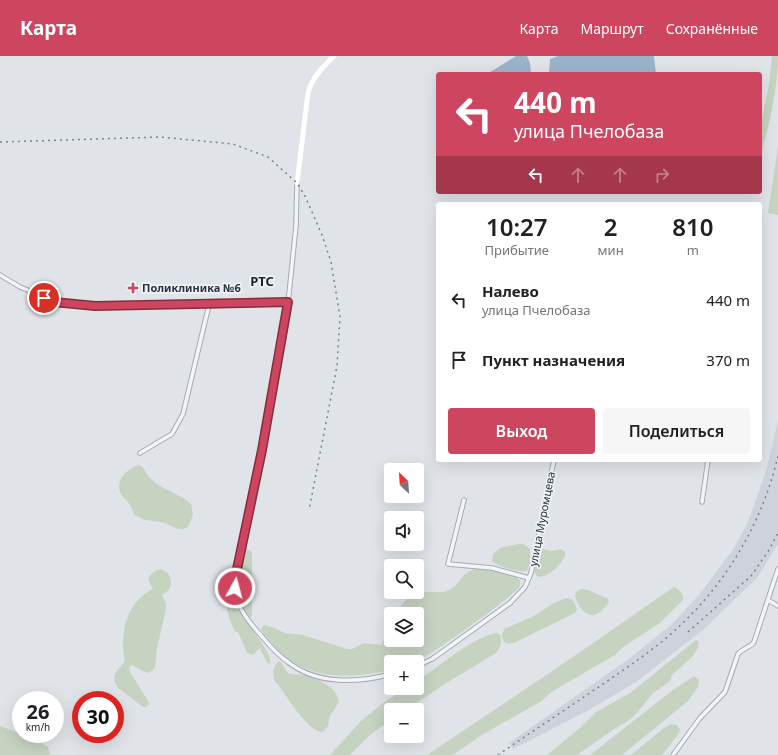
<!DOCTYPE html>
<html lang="ru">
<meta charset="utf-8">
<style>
:root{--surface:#fff;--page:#f6f6f6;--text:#202124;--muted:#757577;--accent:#cd455e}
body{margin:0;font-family:"Noto Sans",sans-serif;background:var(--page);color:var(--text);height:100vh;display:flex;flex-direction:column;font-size:15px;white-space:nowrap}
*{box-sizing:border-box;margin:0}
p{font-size:13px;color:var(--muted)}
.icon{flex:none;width:22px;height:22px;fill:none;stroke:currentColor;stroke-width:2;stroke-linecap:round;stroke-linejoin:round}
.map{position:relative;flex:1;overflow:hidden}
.details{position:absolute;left:436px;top:146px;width:326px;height:260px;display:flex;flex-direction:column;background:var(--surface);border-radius:4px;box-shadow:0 4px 16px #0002}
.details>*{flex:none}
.top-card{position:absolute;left:436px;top:16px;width:326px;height:122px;border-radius:4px;box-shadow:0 4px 16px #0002;background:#cd455e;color:#fff;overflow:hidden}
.needle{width:26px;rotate:335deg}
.fabs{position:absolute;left:384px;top:407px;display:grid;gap:8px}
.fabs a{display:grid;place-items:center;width:40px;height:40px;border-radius:4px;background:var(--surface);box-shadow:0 4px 16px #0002;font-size:20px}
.speed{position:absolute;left:12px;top:635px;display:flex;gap:8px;font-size:20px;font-weight:700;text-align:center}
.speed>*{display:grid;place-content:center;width:52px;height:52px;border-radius:50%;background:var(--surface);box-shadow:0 4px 16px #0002;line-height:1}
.speed small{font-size:10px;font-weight:400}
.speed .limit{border:6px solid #d22;background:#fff;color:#111}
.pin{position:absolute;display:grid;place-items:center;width:34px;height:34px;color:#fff;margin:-17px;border:2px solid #fff;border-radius:50%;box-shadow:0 1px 4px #0007}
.me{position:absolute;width:44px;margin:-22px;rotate:7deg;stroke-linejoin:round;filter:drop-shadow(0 0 3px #0008)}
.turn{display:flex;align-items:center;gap:14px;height:84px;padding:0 12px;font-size:18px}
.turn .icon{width:52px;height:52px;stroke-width:2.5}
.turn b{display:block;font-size:28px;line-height:34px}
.lanes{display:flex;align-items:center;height:38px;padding:0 12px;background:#0003;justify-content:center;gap:20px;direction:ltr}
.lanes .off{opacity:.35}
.eta{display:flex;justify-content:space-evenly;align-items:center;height:68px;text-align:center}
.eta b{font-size:24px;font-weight:600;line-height:28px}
.button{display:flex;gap:8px;margin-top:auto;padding:8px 12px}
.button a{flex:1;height:46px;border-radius:4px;background:var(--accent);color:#fff;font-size:16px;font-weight:600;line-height:46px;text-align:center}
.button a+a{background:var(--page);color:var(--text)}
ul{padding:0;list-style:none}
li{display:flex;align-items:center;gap:12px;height:60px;padding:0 12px}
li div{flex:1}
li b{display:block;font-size:15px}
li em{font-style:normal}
header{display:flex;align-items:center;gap:24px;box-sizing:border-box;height:56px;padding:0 20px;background:var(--accent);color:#fff}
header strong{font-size:19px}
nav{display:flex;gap:22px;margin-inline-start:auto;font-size:14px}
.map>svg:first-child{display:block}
</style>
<header>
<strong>Карта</strong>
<nav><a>Карта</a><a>Маршрут</a><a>Сохранённые</a></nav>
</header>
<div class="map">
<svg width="778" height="699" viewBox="0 0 778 699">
<rect width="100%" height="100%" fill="#e0e4e9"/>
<!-- built -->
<path fill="#ced3db" d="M778,365V488L757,522L703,574L636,626L589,654L513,693L509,687L630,602L672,568L699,539L734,492L748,466L766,415Z"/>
<!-- green -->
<g fill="#c6d3c1">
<path d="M772,0H778C778,32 769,71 760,101V74L769,29Z"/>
<path d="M778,90V159L768,157Z"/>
<path d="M139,409C146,412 146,419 151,423C161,434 180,437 191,448L193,459L188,471C178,477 171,468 161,466C149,464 146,466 134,458C132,455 132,452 130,449C127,444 120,439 119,433C118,421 129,412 139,409Z"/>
<path d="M518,488H524L530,493V507L527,515C520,517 497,510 492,505L493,498L500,492Z"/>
<path d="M247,493L252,496V560L250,561C234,553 235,503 247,493Z"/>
<path d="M542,493L552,495L561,493L565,496V500C561,509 550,519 540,521C537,520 536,520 535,516C534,511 538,497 542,493Z"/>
<path d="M161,513L168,517C173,526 172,534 162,539L166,548V553L157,592L155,611L154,613L148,617L143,615L132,609L130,610L129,614L148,645L149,648L146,651H143L117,631C110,617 119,615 125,604C119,578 127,545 153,533L148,523C151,517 154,515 161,513Z"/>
<path d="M475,513C487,514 514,513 520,525C520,527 520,530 519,531C513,541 428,601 416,606C409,608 398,606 391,606V614C358,621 319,625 290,604C281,598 272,586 264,578L261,573L264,569L274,572L285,577L303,579L347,593H352L364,587L380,589L382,588L391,566V584H417V558H396C406,541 413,535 433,536C438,536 444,537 449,534C460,529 460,517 475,513Z"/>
<path d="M674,531L676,532C680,535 685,539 683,544L660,567L623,591L615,599L553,635L540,646L480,680L453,699H427L554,614Z"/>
<path d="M582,533L588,534L607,542L609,544C609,549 606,550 602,554C591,567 577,552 575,539L578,534Z"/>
<path d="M566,542L573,544L577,553L575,557L516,586L509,588L504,586L502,581L504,573L532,561L554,547Z"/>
<path d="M228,546L233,547C240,558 275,599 270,608L267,607L260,592L253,599L247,597L239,578L238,576H235C232,568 224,554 228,546Z"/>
<path d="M497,577L500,579C502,587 501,591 496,597L448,626L406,654H391V664L371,678L350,699H330L362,664L383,647L406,632H417V625C439,611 472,581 497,577Z"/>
<path d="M696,584L699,586L698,592L692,601L672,619L670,625L653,637L636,658L628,665L614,673L577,699H547L581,671L596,656L630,637Z"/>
<path d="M279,605C284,608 284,614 288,617C293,619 299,618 304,619C317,623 337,630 339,646L330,660L328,670L323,676C308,677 285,637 275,625C272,619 273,609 279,605Z"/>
<path d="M694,620L699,624L698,631L688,645L622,699H590L673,634Z"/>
<path d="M671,668L677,669L680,674L679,677L662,699H631L664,672Z"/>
<path d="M0,670L38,684L48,691L50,699H0Z"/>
</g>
<!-- water -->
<g fill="#9bb3c9">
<path d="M516,0H527L530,7L531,18H487Z"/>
<path d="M558,0H654L656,18H549L550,3Z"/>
</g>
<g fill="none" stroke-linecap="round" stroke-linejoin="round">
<!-- street casing -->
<g stroke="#a5abb3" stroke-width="5.5">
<g id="street">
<path d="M297,127L296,170L287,257L262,394L236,518C232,543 242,558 258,576C267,586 276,598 288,606C317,629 358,627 391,618"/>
<path d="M0,219L20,231L55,245L95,250L288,246"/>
<path d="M140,397L172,378L183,358L209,249"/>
<path d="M464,444L448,508L492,512L529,522"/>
<path d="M702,446L708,404"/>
<path d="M768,544L778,550"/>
<path d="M417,610L432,603L442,596L510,547L525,531L531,517L554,404"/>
<path d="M673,699L700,662L725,636L738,598C743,592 750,592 754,586L778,513"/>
</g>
</g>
<!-- street -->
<use href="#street" stroke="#f2f4f7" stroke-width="3.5"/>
<!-- secondary -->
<path stroke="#fff" stroke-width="5" d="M297,127L308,37C312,21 323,11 334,0"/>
<!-- rail -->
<g stroke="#798392" stroke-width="1.5" stroke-dasharray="2 4" stroke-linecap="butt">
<path d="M0,86L160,81L233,88L268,101L297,127L305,140L322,179L331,206L340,261L337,310L309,454"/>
<path d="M688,576L751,520L769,494L778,477"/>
<path d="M498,699C534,674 571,650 606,626C629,610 652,595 672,577C725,530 762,468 778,400"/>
</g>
</g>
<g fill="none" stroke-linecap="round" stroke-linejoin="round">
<!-- route casing -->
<g stroke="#852d3d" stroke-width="10">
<path id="route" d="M44,242L54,246L95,250L288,246L262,394L236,518L235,532"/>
</g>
<!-- route -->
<use href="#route" stroke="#cd455e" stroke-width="7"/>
</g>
<!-- markers -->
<path fill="#cd455e" stroke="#eff2f6" stroke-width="1.5" d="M131 226h4v4h4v4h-4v4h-4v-4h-4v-4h4z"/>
<g text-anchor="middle" stroke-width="3.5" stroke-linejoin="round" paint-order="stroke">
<!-- poi labels -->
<g font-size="11" font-weight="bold" fill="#283240" stroke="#eff2f6" text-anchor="start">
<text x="142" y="236">Поликлиника №6</text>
</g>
<!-- street labels -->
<g font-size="11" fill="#283240" stroke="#eff2f6">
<text transform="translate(542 463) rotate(-79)" y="4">улица Муромцева</text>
</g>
<!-- quarter labels -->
<g font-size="13" font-weight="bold" fill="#1b2331" stroke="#eff2f6">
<text x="262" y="230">РТС</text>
</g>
</g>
</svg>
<div class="fabs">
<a><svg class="needle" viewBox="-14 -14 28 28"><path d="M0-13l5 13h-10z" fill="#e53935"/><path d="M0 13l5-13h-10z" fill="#757577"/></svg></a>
<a><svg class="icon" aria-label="sound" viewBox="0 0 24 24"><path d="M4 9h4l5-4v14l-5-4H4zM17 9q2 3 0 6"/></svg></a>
<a><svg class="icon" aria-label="search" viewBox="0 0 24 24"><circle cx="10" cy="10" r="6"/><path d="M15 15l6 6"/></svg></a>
<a><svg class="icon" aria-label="layers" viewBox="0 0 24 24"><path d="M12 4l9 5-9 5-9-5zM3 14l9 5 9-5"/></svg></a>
<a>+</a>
<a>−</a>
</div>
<div class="speed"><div>26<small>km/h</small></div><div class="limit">30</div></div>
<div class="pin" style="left:44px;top:242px;background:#d93025"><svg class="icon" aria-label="arrive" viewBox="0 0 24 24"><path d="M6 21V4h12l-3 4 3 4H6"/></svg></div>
<svg class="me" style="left:235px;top:532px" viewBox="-20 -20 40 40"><circle r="17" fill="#cd455e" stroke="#fff" stroke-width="3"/><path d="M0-11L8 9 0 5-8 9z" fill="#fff"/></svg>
<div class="top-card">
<div class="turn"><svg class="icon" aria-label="left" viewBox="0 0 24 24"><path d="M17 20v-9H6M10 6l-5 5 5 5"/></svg><div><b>440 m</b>улица Пчелобаза</div></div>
<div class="lanes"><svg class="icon" aria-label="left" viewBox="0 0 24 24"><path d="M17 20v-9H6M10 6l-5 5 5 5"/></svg><svg class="icon off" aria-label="ahead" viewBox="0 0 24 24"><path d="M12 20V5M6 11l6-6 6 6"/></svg><svg class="icon off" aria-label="ahead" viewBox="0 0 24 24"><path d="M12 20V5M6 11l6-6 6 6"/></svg><svg class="icon off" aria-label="right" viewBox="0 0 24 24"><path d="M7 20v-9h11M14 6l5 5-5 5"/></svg></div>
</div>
<section class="details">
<div class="eta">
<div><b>10:27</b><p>Прибытие</p></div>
<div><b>2</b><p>мин</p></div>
<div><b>810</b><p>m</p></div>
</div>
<ul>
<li><svg class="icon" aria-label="left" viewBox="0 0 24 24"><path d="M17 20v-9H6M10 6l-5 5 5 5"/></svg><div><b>Налево</b><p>улица Пчелобаза</p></div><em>440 m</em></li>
<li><svg class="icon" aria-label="arrive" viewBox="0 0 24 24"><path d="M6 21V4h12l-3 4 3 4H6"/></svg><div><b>Пункт назначения</b></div><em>370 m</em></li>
</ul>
<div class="button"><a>Выход</a><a>Поделиться</a></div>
</section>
</div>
